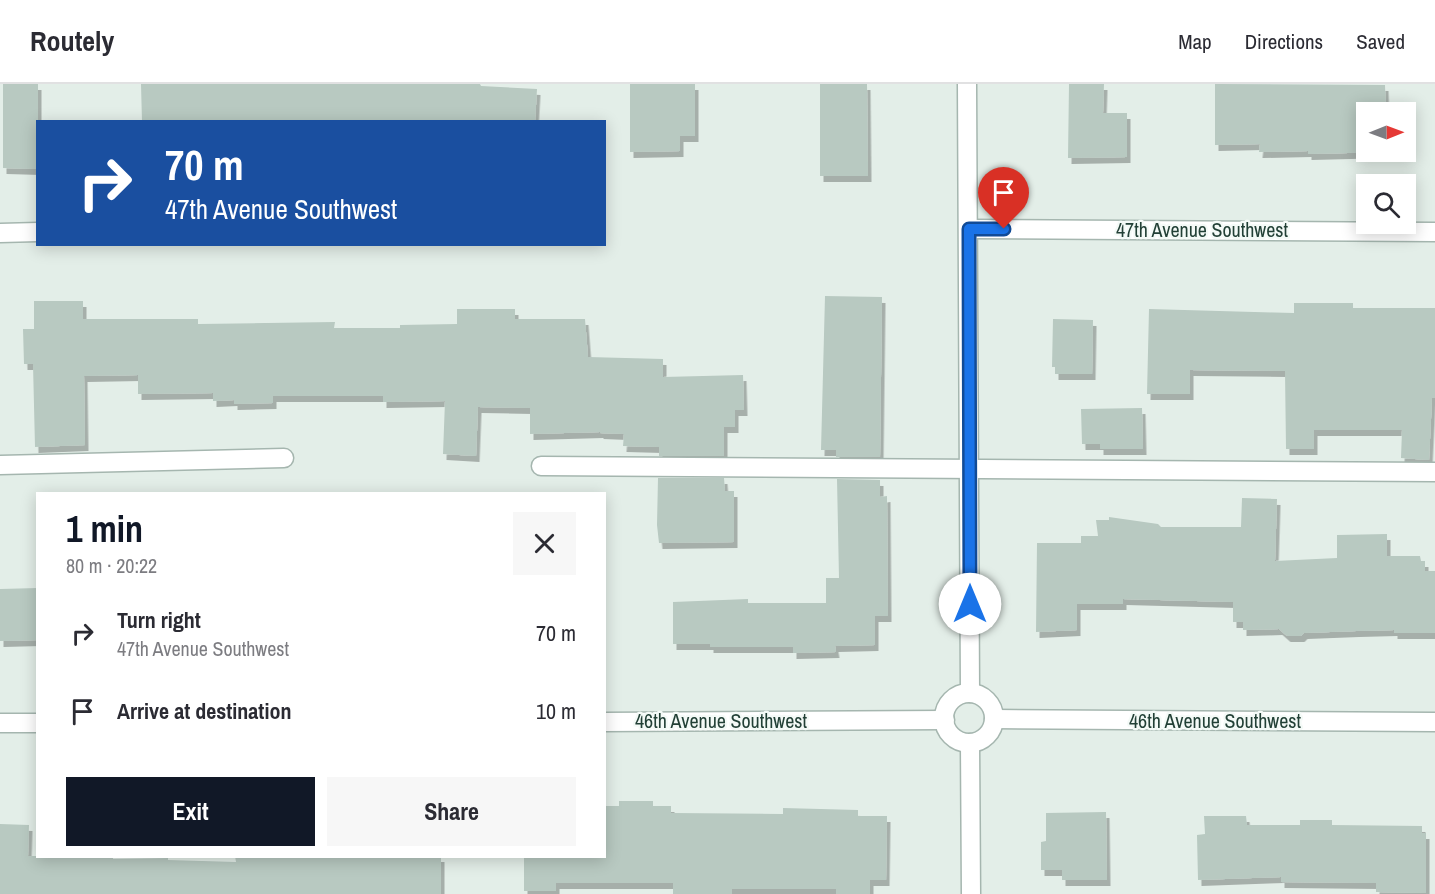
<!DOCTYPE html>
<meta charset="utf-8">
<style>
:root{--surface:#fff;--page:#f7f7f7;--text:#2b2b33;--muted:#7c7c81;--line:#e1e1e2;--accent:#111827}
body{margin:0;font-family:"Archivo Narrow",sans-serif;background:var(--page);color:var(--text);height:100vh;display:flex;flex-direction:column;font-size:22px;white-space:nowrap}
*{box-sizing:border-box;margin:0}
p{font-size:20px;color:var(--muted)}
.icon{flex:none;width:33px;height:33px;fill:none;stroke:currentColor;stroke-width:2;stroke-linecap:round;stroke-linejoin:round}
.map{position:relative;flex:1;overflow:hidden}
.drawer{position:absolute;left:36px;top:408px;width:570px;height:366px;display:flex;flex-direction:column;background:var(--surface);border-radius:0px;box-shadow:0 3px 15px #0003}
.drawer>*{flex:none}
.guide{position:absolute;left:36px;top:36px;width:570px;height:126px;border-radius:0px;box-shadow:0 3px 15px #0003;background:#1a4fa0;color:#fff;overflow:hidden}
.needle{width:39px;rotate:89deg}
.controls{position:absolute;left:1356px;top:18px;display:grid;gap:12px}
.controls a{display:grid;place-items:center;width:60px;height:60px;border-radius:0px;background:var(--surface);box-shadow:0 3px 15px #0003;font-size:30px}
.pin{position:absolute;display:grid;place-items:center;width:51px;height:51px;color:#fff;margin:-62px -26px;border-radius:50% 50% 50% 0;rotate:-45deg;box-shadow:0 0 6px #0007}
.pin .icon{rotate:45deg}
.me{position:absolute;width:66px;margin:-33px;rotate:0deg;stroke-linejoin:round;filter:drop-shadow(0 0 4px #0008)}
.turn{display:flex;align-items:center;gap:21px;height:126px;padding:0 30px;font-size:27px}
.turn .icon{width:78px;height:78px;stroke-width:2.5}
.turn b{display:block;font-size:42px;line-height:51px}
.round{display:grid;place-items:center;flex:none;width:63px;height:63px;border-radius:0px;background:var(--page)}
.headline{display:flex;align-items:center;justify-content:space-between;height:102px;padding:0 30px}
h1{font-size:36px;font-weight:700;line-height:45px;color:var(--accent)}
.action{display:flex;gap:12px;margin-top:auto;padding:12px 30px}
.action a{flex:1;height:69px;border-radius:0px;background:var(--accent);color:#fff;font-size:24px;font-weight:700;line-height:69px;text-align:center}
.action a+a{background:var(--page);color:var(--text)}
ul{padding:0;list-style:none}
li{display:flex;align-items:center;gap:18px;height:78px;padding:0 30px}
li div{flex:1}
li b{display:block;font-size:22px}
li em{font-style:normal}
header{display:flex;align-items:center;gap:36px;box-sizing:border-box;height:84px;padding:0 30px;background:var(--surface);border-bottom:2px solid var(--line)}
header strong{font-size:28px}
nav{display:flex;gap:33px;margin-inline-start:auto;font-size:21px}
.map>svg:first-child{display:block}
</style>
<header>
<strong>Routely</strong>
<nav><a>Map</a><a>Directions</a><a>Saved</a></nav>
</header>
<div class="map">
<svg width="1435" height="810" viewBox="0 0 1435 810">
<defs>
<filter id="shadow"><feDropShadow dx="3.5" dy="6" stdDeviation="0" flood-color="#0004"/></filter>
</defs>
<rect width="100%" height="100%" fill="#e3eee8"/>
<!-- building -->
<g fill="#b8c9c1" filter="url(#shadow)">
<path d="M3,0H38V85L3,84Z"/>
<path d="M141,0H480L481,2L537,5L535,38H142Z"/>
<path d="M630,0H695V52H680V67L630,68Z"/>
<path d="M820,0H867L868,92H820Z"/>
<path d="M1069,0H1104L1103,29H1127V73L1068,74Z"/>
<path d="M1215,0L1385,1L1386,28H1366V68H1387L1308,70V67L1259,68L1260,60L1215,61Z"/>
<path d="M825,212L882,213L880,373H836V366H821Z"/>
<path d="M34,217H83V235H198V240L335,238L334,244H400V241L457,240V225H515V235H585L588,273L663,275V293L743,291L744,326H735V343H724V372H659V363L623,362L624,350L600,349V348L530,350V324L478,323L476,372L443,370L445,317L383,318V312H273V319L234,320V316L213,317V309L138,310V291L84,292L85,361L35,363L33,280H24L23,245H34Z"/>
<path d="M1294,219H1353V224H1435V314H1432L1429,376L1401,374L1402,346H1314V365H1286L1285,287L1190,286V310H1147L1149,225L1294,229Z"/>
<path d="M1053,235L1093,236L1092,290H1055V283H1052Z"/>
<path d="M1142,324L1143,365H1100V360H1082L1081,325Z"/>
<path d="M658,394H724L725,407H734V458L659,459L657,441Z"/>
<path d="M837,395L880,396V413L887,412L888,532H875V561L835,562L836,568L793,569V563H710V560H673V518L748,515V519H826V494H839Z"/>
<path d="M1242,414L1277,415L1275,477L1337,474V451L1387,450V472H1420L1421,477H1425V487H1435V549H1394V546L1356,547L1304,549L1301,552H1287L1279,545L1243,546V538H1233V518L1123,515V520H1077V546L1036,548L1037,459H1081V452H1098L1096,436H1109V433L1158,440L1161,443H1241Z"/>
<path d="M38,504V556L0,557V505Z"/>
<path d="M619,717H653V722H671V729L783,730V724L858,726V732H887L886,796H870V810H836V805H732V810H673V799H556V807H524V772H604V722H619Z"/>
<path d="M1106,728L1107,796H1062V786H1041V758L1046,757V729Z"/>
<path d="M1204,732H1246L1247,741H1300V736H1332V741L1422,742V749H1426V809L1376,808V799L1281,798V793L1198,796L1197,751L1205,750Z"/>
<path d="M0,740L29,741L28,772H113V775L168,774V776L236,778L235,772H441V810H0Z"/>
</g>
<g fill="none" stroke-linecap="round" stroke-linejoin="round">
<!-- service casing -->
<g stroke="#a5b6af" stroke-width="21">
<g id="service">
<path d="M0,381L284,374"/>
<path d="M541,382L1435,388"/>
</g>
</g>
<!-- minor casing -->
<g stroke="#a5b6af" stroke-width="21">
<g id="minor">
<path d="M967,0L970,609"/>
<path d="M969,145L1435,148"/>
<path d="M0,149L38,148"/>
<circle cx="969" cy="634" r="25"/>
<path d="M994,635L1435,638"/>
<path d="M604,638L945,636"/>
<path d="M0,639H38"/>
<path d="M970,659L971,810"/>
</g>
</g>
<!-- service -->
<use href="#service" stroke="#fff" stroke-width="18"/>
<!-- minor -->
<use href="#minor" stroke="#fff" stroke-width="18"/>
</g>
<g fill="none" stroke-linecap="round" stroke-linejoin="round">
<!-- route casing -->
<g stroke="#114b97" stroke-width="15">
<path id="route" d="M970,520L969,145H1004"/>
</g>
<!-- route -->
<use href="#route" stroke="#1a73e8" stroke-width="10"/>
</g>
<g text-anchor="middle" stroke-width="4.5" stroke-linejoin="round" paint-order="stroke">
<!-- street labels -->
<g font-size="20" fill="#224036" stroke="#f4faf7">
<text x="1202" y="153">47th Avenue Southwest</text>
<text x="721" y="644">46th Avenue Southwest</text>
<text x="1215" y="644">46th Avenue Southwest</text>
</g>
</g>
</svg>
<div class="controls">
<a><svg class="needle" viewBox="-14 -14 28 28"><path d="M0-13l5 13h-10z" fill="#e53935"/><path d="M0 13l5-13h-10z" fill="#7c7c81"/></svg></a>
<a><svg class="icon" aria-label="search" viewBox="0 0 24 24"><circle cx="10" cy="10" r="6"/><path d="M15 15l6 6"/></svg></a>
</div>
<div class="pin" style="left:1004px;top:145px;background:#d93025"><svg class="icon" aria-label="arrive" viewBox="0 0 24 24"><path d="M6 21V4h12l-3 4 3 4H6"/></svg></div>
<svg class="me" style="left:970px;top:520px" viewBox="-20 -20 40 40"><circle r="19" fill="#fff"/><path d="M0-13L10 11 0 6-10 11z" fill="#1a73e8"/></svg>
<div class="guide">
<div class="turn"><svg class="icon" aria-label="right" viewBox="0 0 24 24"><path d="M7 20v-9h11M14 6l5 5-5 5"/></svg><div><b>70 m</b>47th Avenue Southwest</div></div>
</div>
<section class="drawer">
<div class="headline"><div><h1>1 min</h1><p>80 m · 20:22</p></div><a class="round"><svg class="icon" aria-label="close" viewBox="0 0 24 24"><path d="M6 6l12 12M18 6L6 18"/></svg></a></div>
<ul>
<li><svg class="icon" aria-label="right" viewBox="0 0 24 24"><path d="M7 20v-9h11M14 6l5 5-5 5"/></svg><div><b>Turn right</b><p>47th Avenue Southwest</p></div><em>70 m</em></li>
<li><svg class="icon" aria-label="arrive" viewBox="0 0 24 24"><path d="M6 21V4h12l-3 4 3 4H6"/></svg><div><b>Arrive at destination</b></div><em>10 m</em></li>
</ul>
<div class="action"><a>Exit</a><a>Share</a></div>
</section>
</div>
